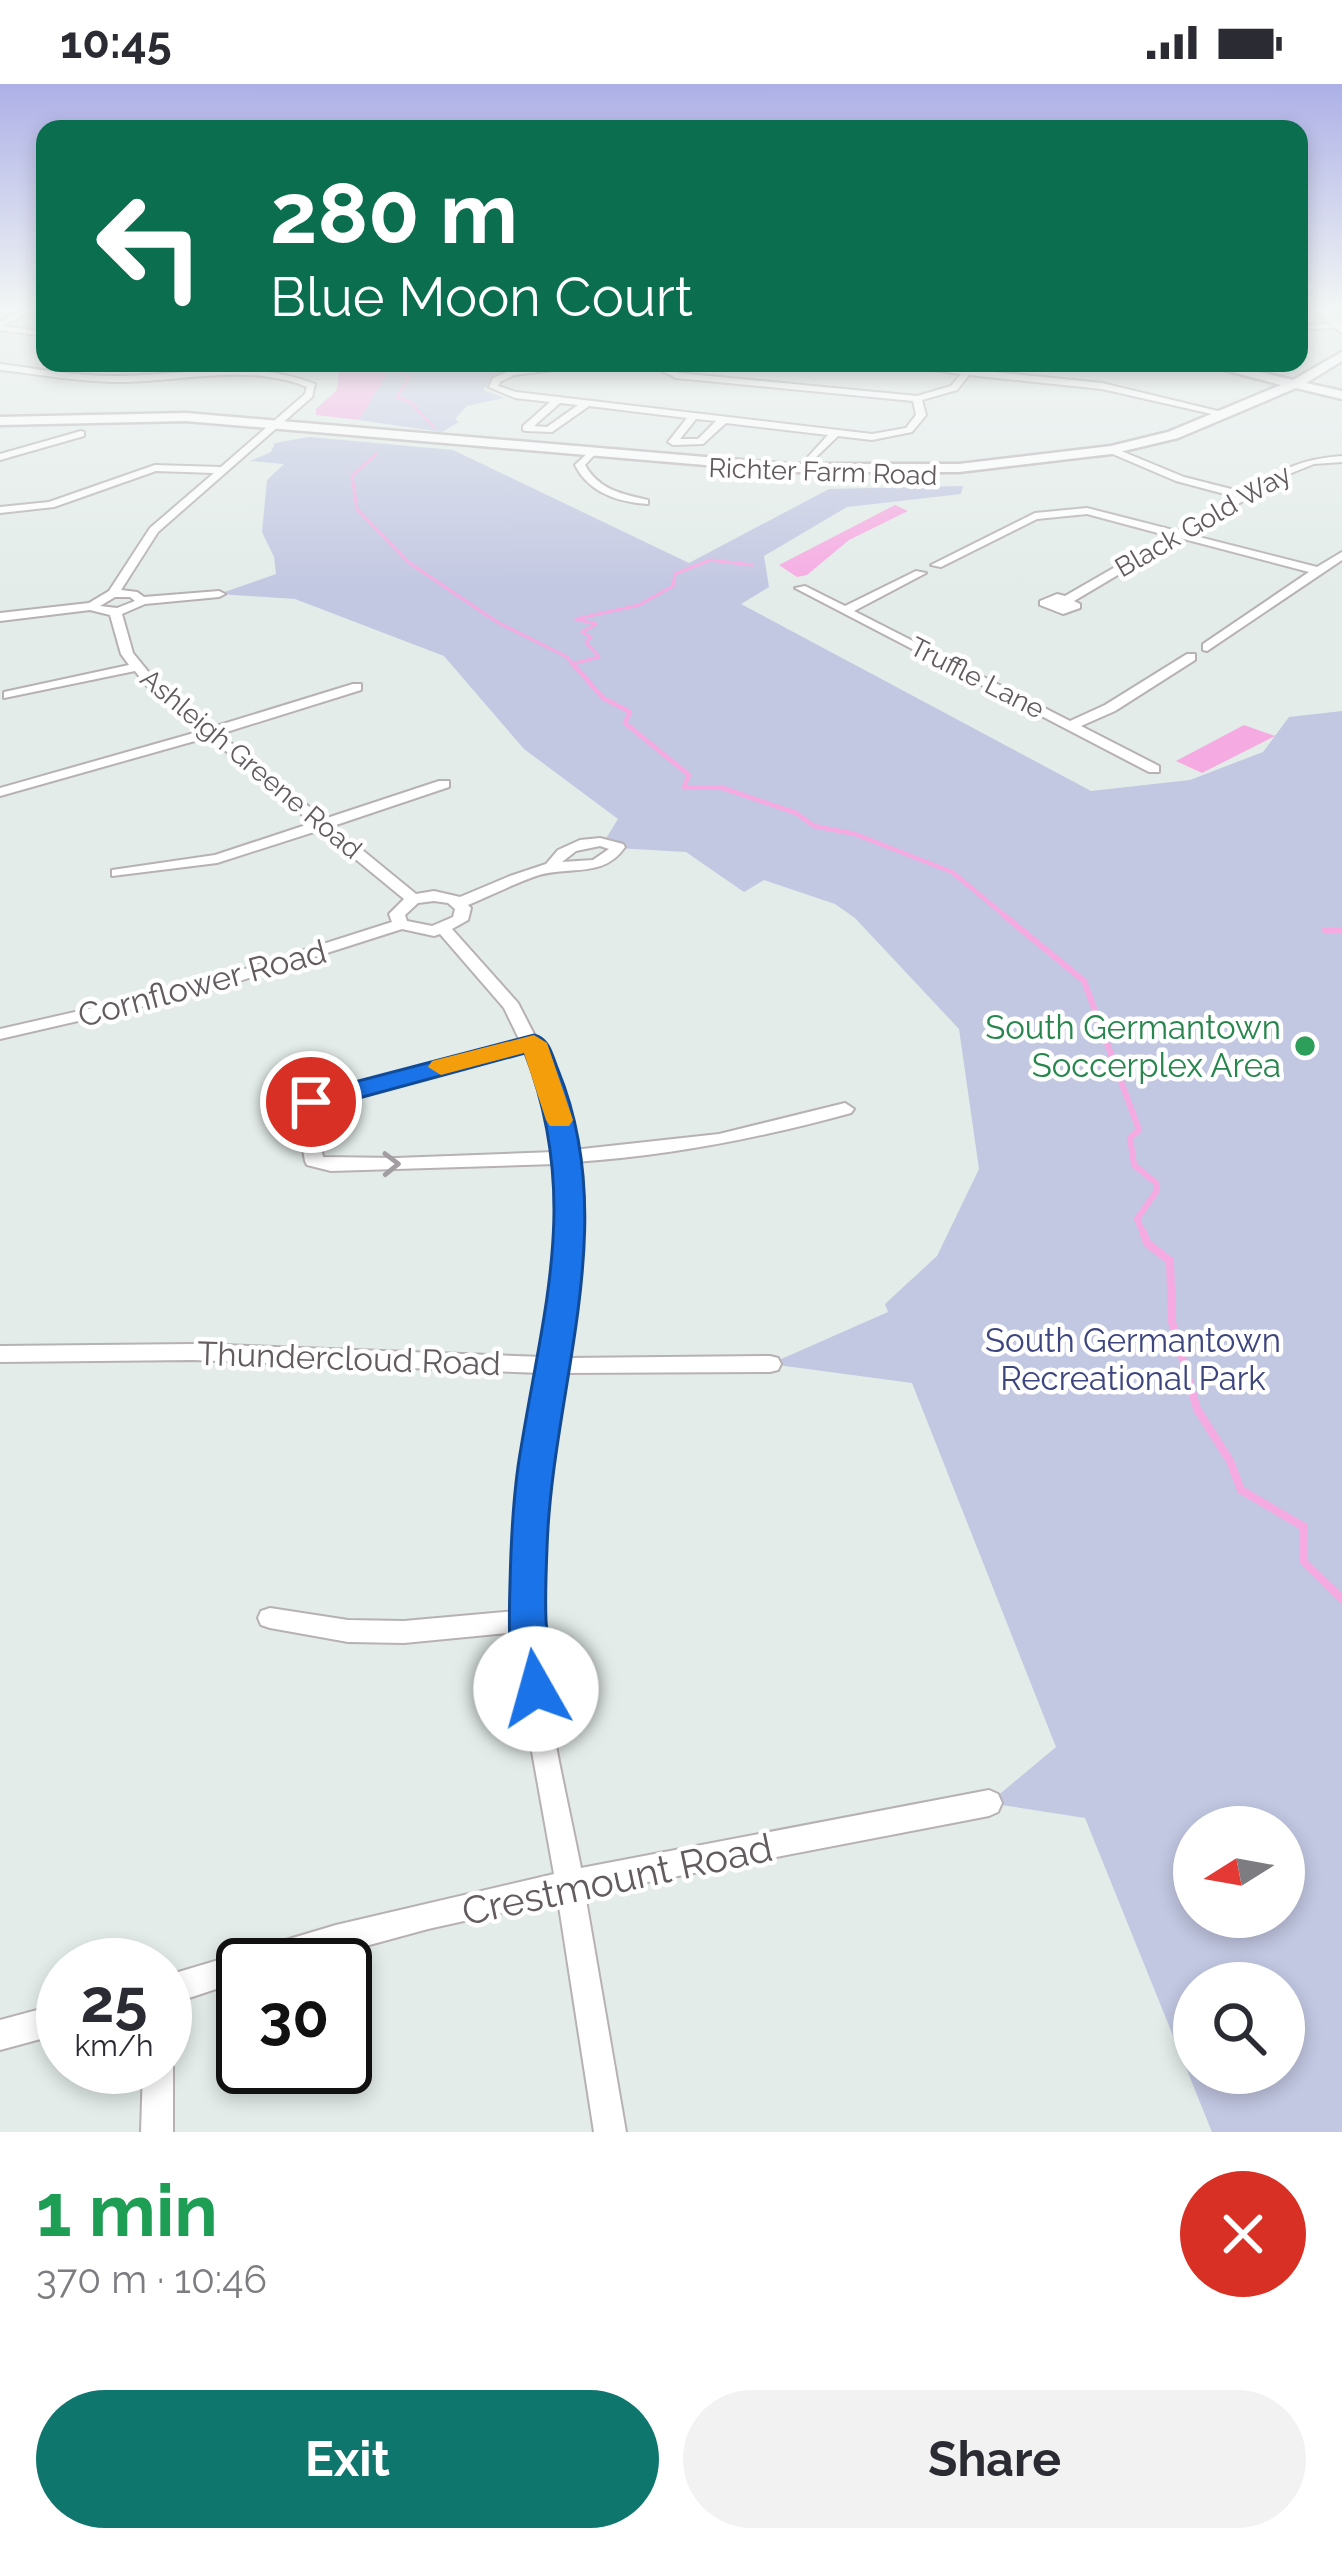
<!DOCTYPE html>
<meta charset="utf-8">
<style>
:root{--surface:#fff;--page:#f2f2f3;--text:#2b2b33;--muted:#7c7c81;--accent:#0f766e}
body{margin:0;font-family:Raleway,sans-serif;background:var(--page);color:var(--text);height:100vh;display:flex;flex-direction:column;font-size:45px;white-space:nowrap}
*{box-sizing:border-box;margin:0}
p{font-size:39px;color:var(--muted)}
.icon{flex:none;width:66px;height:66px;fill:none;stroke:currentColor;stroke-width:2;stroke-linecap:round;stroke-linejoin:round}
.map{position:relative;height:2048px;overflow:hidden}
.side{display:flex;flex-direction:column;background:var(--surface);flex:1}
.side>*{flex:none}
.hud{position:absolute;left:36px;top:36px;width:1272px;height:252px;border-radius:24px;box-shadow:0 6px 18px #0003;background:#0b6e4f;color:#fff;overflow:hidden}
.needle{width:78px;rotate:259deg}
.buttons{position:absolute;left:1173px;top:1722px;display:grid;gap:24px}
.buttons a{display:grid;place-items:center;width:132px;height:132px;border-radius:50%;background:var(--surface);box-shadow:0 6px 18px #0003;font-size:60px}
.speed{position:absolute;left:36px;top:1854px;display:flex;gap:24px;font-size:60px;font-weight:700;text-align:center}
.speed>*{display:grid;place-content:center;width:156px;height:156px;border-radius:50%;background:var(--surface);box-shadow:0 6px 18px #0003;line-height:1}
.speed small{font-size:30px;font-weight:400}
.speed .limit{border:6px solid #111;border-radius:18px;background:#fff;color:#111}
.pin{position:absolute;display:grid;place-items:center;width:102px;height:102px;color:#fff;margin:-51px;border:6px solid #fff;border-radius:50%;box-shadow:0 3px 12px #0007}
.me{position:absolute;width:132px;margin:-66px;rotate:353deg;stroke-linejoin:round;filter:drop-shadow(0 0 9px #0008)}
.turn{display:flex;align-items:center;gap:42px;height:252px;padding:0 36px;font-size:54px}
.turn .icon{width:156px;height:156px;stroke-width:2.5}
.turn b{display:block;font-size:84px;line-height:102px}
.round{display:grid;place-items:center;flex:none;width:126px;height:126px;border-radius:63px;background:var(--page)}
.head{display:flex;align-items:center;justify-content:space-between;height:204px;padding:0 36px}
h1{font-size:72px;font-weight:700;line-height:90px;color:#1e9e55}
.button{display:flex;gap:24px;margin-top:auto;padding:24px 36px}
.button a{flex:1;height:138px;border-radius:72px;background:var(--accent);color:#fff;font-size:48px;font-weight:700;line-height:138px;text-align:center}
.button a+a{background:var(--page);color:var(--text)}
.status{display:flex;justify-content:space-between;align-items:center;height:84px;padding:0 60px;background:var(--surface);direction:ltr}
.status svg{height:33px;fill:currentColor}
.map>svg:first-child{display:block}
</style>
<div class="status"><b>10:45</b><svg viewBox="0 0 49 12"><path d="M0 12V9h3v3zM5 12V6h3v6zM10 12V3h3v9zM15 12V0h3v12zM26 1h20v11H26zM47 4h2v5h-2z"/></svg></div>
<div class="map">
<svg width="1342" height="2048" viewBox="0 0 1342 2048">
<rect width="100%" height="100%" fill="#e3ece9"/>
<!-- green -->
<g fill="#c2c7e2" fill-rule="evenodd">
<path d="M371,279H584L493,294L483,306L504,314L467,322L455,335L459,338L442,348L359,336L386,291Z"/>
<path d="M309,353L453,366L689,479L829,405L963,402L961,410L847,423L764,472L769,503L741,520L1091,707L1190,696L1263,668L1289,633L1342,627V2048H1212L1085,1734L989,1719L1056,1663L912,1299L770,1280L888,1228L885,1220L937,1172L979,1085L959,945L855,834L835,820L764,796L744,808L686,768L617,764L605,756L618,735L524,665L444,572L295,515L219,510L276,490L274,473L262,448L267,396L284,380L250,377L271,368L275,359ZM1194,1743H1284V1833H1194ZM1194,1899H1284V1989H1194Z"/>
</g>
<!-- water -->
<g fill="#f6aae2">
<path d="M332,279H371L387,290L359,336L316,331V325L337,306L339,288Z"/>
<path d="M895,421L908,427L849,456L807,491L797,493L779,481Z"/>
<path d="M1244,641L1275,652L1202,689L1176,677Z"/>
</g>
<g fill="none" stroke-linecap="round" stroke-linejoin="round">
<!-- stream-far3 -->
<g stroke="#f6aae2" stroke-width="3">
<path d="M385,279L409,293L397,313L410,318L434,343"/>
<path d="M376,370L352,392L357,425L408,478L497,538L567,573L576,584"/>
<path d="M572,580L599,573L586,558L591,553L582,548L596,540L576,535L639,521L673,502L675,490L710,476L752,481"/>
</g>
<!-- stream-far2 -->
<path stroke="#f6aae2" stroke-width="4.5" d="M574,581L603,614L630,628L625,639L689,691L684,703L723,704L796,729L814,742L855,750L952,788L1009,835"/>
<!-- stream-far1 -->
<g stroke="#f6aae2" stroke-width="6">
<path d="M1005,832L1084,897L1139,1046L1130,1054L1134,1081L1156,1099V1108L1137,1135L1144,1151"/>
<path d="M1325,846H1342"/>
</g>
<!-- stream -->
<path stroke="#f6aae2" stroke-width="8" d="M1143,1148L1147,1159L1170,1177L1172,1238L1197,1325L1230,1377L1241,1406L1304,1443V1478L1342,1515"/>
<!-- street casing -->
<g stroke="#b7b1b4" stroke-width="4">
<g id="street">
<path d="M32,223H43L2,242L45,248V252L0,246V237Z"/>
<path d="M1342,240V244L1299,245V241Z"/>
<path d="M582,279H610L514,291L500,298L498,302L516,308L872,350L906,344L916,331L913,317L676,294L646,279H657L678,289L917,312L951,302L961,290L881,279L965,285L971,280L975,283L973,286L1102,299L1230,330L1225,333L1102,305L969,291L957,306L922,316L926,331L912,348L872,356L838,352L812,377L807,374L828,351L726,339L703,360L673,361L668,358L687,334L589,322L552,348L526,347L523,346V342L550,318L515,314L489,303L493,294L512,286ZM560,319L578,321L547,343L534,342ZM696,335L716,337L698,355H680Z"/>
<path d="M0,280C40,285 80,293 121,292C186,291 253,275 315,300L312,313L158,448L121,506L137,508L144,513L219,507L225,510L219,513L145,520L122,530L133,569L155,596L213,643L353,600H361V606L220,650L324,735L439,697H449V703L333,742L416,810L434,807L460,813L510,792L546,780L558,766L580,756L600,754L623,760L625,763C604,794 571,782 539,791C515,799 492,811 468,821L471,824L468,836L452,845L518,919L536,954L543,959L540,963L560,1003L573,1066L719,1050L845,1019L854,1025L851,1029C760,1054 669,1072 575,1078L577,1172L565,1274L770,1272L778,1274L781,1280L778,1286L770,1288L562,1289C550,1371 537,1454 540,1538C544,1621 565,1703 581,1784L989,1706L998,1710L1002,1719L998,1728L989,1732L585,1810L626,2048H594L558,1816L428,1845L296,1881H243V1896L165,1922V1892L336,1841L554,1790L524,1623L517,1548L404,1559L348,1558L270,1544L261,1541L258,1534L261,1527L270,1524L348,1536L404,1537L516,1527L519,1441L541,1289L193,1276L0,1278V1262L193,1260L544,1273L557,1172L558,1086L556,1080L331,1087L307,1081L305,1077L297,1030L305,1014L520,957L504,924L440,850L434,852L402,845L208,907L0,955V945L198,900L392,838L389,830L404,815L320,746L217,779L112,792V786L215,771L312,739L209,653L0,712V704L201,647L147,602L135,587L4,614V608L129,581L121,570L110,531L90,526L0,537V529L89,519L109,507L150,444L214,389L156,387L54,423L0,429V423L49,418L155,381L221,383L305,310L307,303C246,278 176,299 112,298C74,297 37,290 0,286ZM115,513H130L135,517L117,524L100,522ZM600,762L609,765L593,776L562,778L576,767ZM434,817L448,819L455,825L453,833L432,842L407,837L405,831L418,819ZM525,967L542,1003L554,1068L396,1074L323,1073L315,1030L318,1022Z"/>
<path d="M81,347L84,348V352L0,376V370Z"/>
<path d="M593,364L598,367L585,381C599,406 622,410 648,416V420C618,418 589,409 575,381Z"/>
<path d="M1108,364H1114L1184,393L1243,408C1280,387 1299,375 1342,372V378L1314,380L1289,390L1187,450L1317,483L1342,468V476L1207,567L1203,566V560L1309,488L1180,454L1074,517L1080,520V524L1063,530L1040,521V517L1057,510L1065,512L1169,452L1087,430L1037,435L941,483L931,481L1035,429L1087,424L1177,447L1236,413L1176,397L1108,368Z"/>
<path d="M916,487L926,489L854,527L1070,637L1105,621L1187,570H1195V576L1115,627L1081,642L1159,682V688H1149L795,504L805,502L845,522Z"/>
<path d="M63,1919V1949L0,1966V1936Z"/>
<path d="M165,1971L173,1983V2048H141L143,1983H165Z"/>
</g>
</g>
<!-- secondary casing -->
<g stroke="#b9b2b7" stroke-width="5">
<g id="secondary">
<path d="M1311,223H1324L1342,239V249Z"/>
<path d="M1342,268V277L1306,299L1342,307V315L1296,304L1178,354L1111,370L959,388H789L186,337L0,341V333L186,329L789,380H959L1111,362L1168,348L1281,301L1198,279H1221L1293,296Z"/>
</g>
</g>
<!-- street -->
<use href="#street" fill="#fff" fill-rule="evenodd"/>
<!-- secondary -->
<use href="#secondary" fill="#fff" fill-rule="evenodd"/>
</g>
<!-- one-way arrows -->
<defs><path id="oneway-chevron" d="M-2-3.5L2.5 0L-2 3.5" fill="none" stroke-width="1.6" stroke-linecap="round" stroke-linejoin="round" transform="scale(3)"/></defs>
<use stroke="#a19da0" href="#oneway-chevron" transform="translate(391 1080) rotate(-1)"/>
<!-- sky -->
<linearGradient id="sky" x2="0" y2="1"><stop stop-color="#adb0e6"/><stop offset="0.44" stop-color="#f2f6f5"/><stop offset="1" stop-color="#f2f6f5" stop-opacity="0"/></linearGradient>
<rect width="1342" height="510" fill="url(#sky)"/>
<!-- route -->
<path fill="#1a73e8" stroke="#114b97" stroke-width="3" d="M534,951C550,955 552,972 558,986C622,1141 552,1305 547,1464C546,1488 545,1513 546,1537C548,1563 561,1594 550,1617L536,1622L522,1617C507,1584 509,1537 510,1500C511,1455 513,1408 521,1364C544,1222 580,1111 525,969L311,1027L298,1018L301,1012Z"/>
<!-- slow -->
<path fill="#f59e0b" d="M534,951L547,959L573,1036L569,1042H550L546,1036L524,969L441,991L428,983L432,977Z"/>
<!-- markers -->
<circle fill="#2e9e5b" stroke="#fff" stroke-width="4.5" cx="1305" cy="962" r="12"/>
<g text-anchor="middle" stroke-width="9" stroke-linejoin="round" paint-order="stroke">
<!-- far-street labels -->
<g font-size="27" fill="#625b60" stroke="#fff">
<text transform="translate(823 388) rotate(2)" y="9">Richter Farm Road</text>
<text transform="translate(1203 437) rotate(-30)" y="9">Black Gold Way</text>
<text transform="translate(977 594) rotate(27)" y="9">Truffle Lane</text>
<text transform="translate(251 680) rotate(40)" y="9">Ashleigh Greene Road</text>
</g>
<!-- street labels -->
<g font-size="33" fill="#625b60" stroke="#fff">
<text transform="translate(202 899) rotate(-15)" y="12">Cornflower Road</text>
<text transform="translate(349 1274) rotate(2)" y="12">Thundercloud Road</text>
</g>
<!-- leisure labels -->
<g font-size="33" fill="#27864d" stroke="#fff" text-anchor="end">
<text x="1281" y="955">South Germantown<tspan x="1281" dy="38">Soccerplex Area</tspan></text>
</g>
<!-- park labels -->
<g font-size="33" fill="#3d457f" stroke="#fff">
<text x="1133" y="1268">South Germantown<tspan x="1133" dy="38">Recreational Park</tspan></text>
</g>
<!-- near-street labels -->
<g font-size="39" fill="#625b60" stroke="#fff">
<text transform="translate(617 1795) rotate(-12)" y="14">Crestmount Road</text>
</g>
</g>
</svg>
<div class="buttons">
<a><svg class="needle" viewBox="-14 -14 28 28"><path d="M0-13l5 13h-10z" fill="#e53935"/><path d="M0 13l5-13h-10z" fill="#7c7c81"/></svg></a>
<a><svg class="icon" aria-label="search" viewBox="0 0 24 24"><circle cx="10" cy="10" r="6"/><path d="M15 15l6 6"/></svg></a>
</div>
<div class="speed"><div>25<small>km/h</small></div><div class="limit">30</div></div>
<div class="pin" style="left:311px;top:1018px;background:#d93025"><svg class="icon" aria-label="arrive" viewBox="0 0 24 24"><path d="M6 21V4h12l-3 4 3 4H6"/></svg></div>
<svg class="me" style="left:536px;top:1605px" viewBox="-20 -20 40 40"><circle r="19" fill="#fff"/><path d="M0-13L10 11 0 6-10 11z" fill="#1a73e8"/></svg>
<div class="hud">
<div class="turn"><svg class="icon" aria-label="left" viewBox="0 0 24 24"><path d="M17 20v-9H6M10 6l-5 5 5 5"/></svg><div><b>280 m</b>Blue Moon Court</div></div>
</div>
</div>
<section class="side">
<div class="head"><div><h1>1 min</h1><p>370 m · 10:46</p></div><a class="round" style="background:#d93025;color:#fff"><svg class="icon" aria-label="close" viewBox="0 0 24 24"><path d="M6 6l12 12M18 6L6 18"/></svg></a></div>
<div class="button"><a>Exit</a><a>Share</a></div>
</section>
